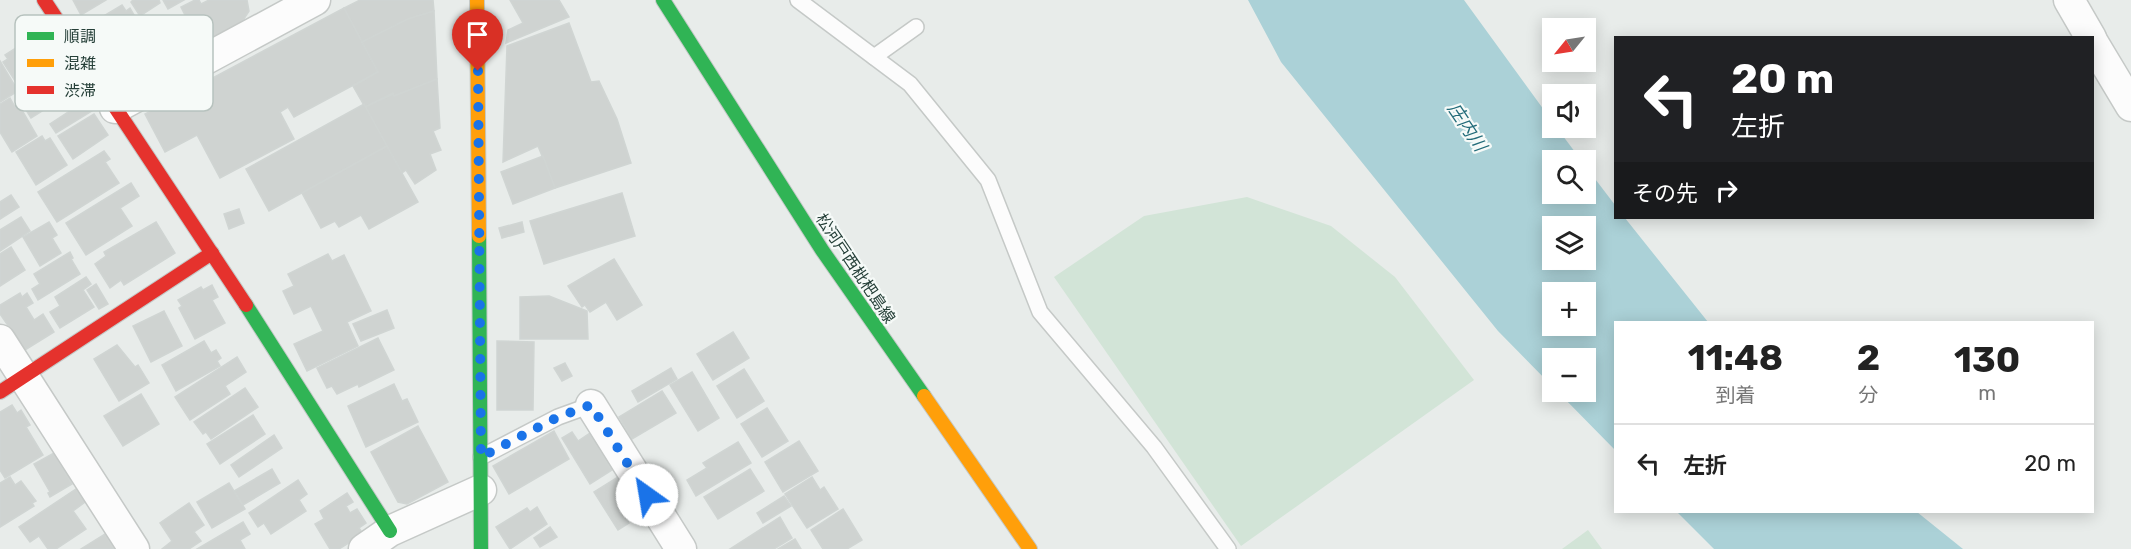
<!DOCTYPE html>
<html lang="ja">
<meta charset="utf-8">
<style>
:root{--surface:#fff;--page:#f6f6f6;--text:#222;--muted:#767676;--line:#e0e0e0}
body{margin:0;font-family:Rubik,"Noto Sans JP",sans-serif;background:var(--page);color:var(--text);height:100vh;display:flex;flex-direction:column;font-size:22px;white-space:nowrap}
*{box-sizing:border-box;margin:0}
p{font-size:20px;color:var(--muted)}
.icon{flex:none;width:33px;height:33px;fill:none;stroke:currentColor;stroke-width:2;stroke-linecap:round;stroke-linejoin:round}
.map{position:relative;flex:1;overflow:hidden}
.details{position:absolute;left:1614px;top:321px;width:480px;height:192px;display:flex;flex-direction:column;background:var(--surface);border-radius:0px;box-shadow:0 3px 15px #0003}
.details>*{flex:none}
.hud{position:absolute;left:1614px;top:36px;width:480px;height:183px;border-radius:0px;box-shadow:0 3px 15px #0003;background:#202124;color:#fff;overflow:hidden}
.needle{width:39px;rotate:240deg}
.controls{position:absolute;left:1542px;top:18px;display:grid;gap:12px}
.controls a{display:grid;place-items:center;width:54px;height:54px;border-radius:0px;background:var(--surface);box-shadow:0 3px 15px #0003;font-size:30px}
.pin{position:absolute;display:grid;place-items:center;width:51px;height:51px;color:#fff;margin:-62px -26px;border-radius:50% 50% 50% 0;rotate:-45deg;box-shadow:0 0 6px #0007}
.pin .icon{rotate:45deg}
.me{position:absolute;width:66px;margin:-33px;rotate:328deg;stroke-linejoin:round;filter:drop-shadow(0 0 4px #0008)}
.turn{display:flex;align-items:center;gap:21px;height:126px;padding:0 18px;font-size:27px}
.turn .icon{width:78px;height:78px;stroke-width:2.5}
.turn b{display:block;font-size:42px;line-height:51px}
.then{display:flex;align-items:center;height:57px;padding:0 18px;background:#0003;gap:12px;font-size:22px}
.eta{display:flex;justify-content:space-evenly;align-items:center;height:102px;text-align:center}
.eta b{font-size:36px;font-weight:700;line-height:42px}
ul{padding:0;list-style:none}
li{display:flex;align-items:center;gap:18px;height:78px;padding:0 18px;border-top:2px solid var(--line)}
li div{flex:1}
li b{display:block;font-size:22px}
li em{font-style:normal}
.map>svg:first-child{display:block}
</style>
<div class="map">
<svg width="2131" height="549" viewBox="0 0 2131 549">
<rect width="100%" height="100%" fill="#e8ecea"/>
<!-- green -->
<g fill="#d2e4d7">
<path d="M1247,197L1331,226L1395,277L1474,380L1241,546L1054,277L1144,216Z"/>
<path d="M1588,530L1602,549H1562Z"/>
</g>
<!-- water -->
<g fill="#abd1d7" fill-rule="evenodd">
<path d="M1248,0H1464L1552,121V128H1557L1581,160H1552V194H1586V167L1615,205L1616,218H1625L1708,322H1616L1615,450L1558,392H1586V358H1552V386L1498,331L1281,62ZM1552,226H1586V260H1552ZM1552,292H1586V326H1552Z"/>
<path d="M1677,512H1917L1963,549H1714Z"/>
</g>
<!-- building -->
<g fill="#cfd3d1" stroke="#d0d5d3" stroke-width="1.5">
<path d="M73,0H106L81,15Z"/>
<path d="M133,0H159L160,3L140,16L131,2Z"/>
<path d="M163,0H184L168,9Z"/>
<path d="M195,0H199L201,4L209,0H247L249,11L240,25L200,45L181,7Z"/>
<path d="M360,0H433L434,11L408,19L362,42L344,8Z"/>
<path d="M510,0H559L569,17L506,43L508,30L523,23Z"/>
<path d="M122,5L126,11L130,8L141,27L100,53L90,37L98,32L92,23Z"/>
<path d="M344,8L378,72L294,117L288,107L280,112L294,139L220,178L197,135L165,152L145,114Z"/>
<path d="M434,11L437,79L394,96L393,93L365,107L353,86L378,72L362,42L408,19Z"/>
<path d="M569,23L591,82L599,81L617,119L631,163L555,188L538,146L503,162L507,46Z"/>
<path d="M44,30L62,59L19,87L3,62L8,59L5,55Z"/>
<path d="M0,61L18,91L0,102Z"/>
<path d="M51,72L66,96L31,118L16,94Z"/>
<path d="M437,79L440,128L433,131L441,150L430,154L436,170L415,184L406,170L402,173L365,107L393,94L394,96Z"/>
<path d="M10,98L15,107L19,105L37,136L12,152L0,132V104Z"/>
<path d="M88,99L95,109L56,133L50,124Z"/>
<path d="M364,104L387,146L269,211L246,169Z"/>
<path d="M94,114L108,135L73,159L58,136Z"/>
<path d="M42,136L45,141L50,138L67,165L36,185L16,152Z"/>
<path d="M387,146L418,202L369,229L361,215L339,227L335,221L321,228L302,193Z"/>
<path d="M104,151L110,159L105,162L119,183L57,222L38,192Z"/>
<path d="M543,156L555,188L513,204L501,172Z"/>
<path d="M131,183L139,196L120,208L132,226L86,255L66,223Z"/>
<path d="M622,193L635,236L544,264L530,221Z"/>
<path d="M11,195L19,207L0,219V202Z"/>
<path d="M239,209L244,223L229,229L224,214Z"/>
<path d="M21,217L30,231L0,251V230Z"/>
<path d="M49,222L57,235L52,238L61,253L40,266L23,237Z"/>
<path d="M156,222L175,253L124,285L121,280L110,288L95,264L106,256L104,252Z"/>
<path d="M522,222L524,232L502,238L499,228Z"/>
<path d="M11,247L25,270L0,286V254Z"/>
<path d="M70,252L73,258L71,259L80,274L38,300L32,289L40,284L34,274Z"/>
<path d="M328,254L332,261L344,255L371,311L347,322L358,346L307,371L294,344L323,331L311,306L294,314L283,291L294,286L288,274Z"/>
<path d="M614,259L642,305L617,320L606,302L590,312L585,305L582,307L568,286Z"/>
<path d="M86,277L91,284L83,290L94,307L60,328L50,312L60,306L55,297Z"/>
<path d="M96,284L108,304L99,309L87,290Z"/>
<path d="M212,285L218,297L212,300L225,323L195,339L179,308L182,306L178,300L201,287L203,290Z"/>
<path d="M20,293L22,297L27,293L33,303L26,307L34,320L43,314L54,332L25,350L0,314V305Z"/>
<path d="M549,296L587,311L588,339H520V297Z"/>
<path d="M387,310L394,328L361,341L353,324Z"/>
<path d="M164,311L182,346L151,362L133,326Z"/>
<path d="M733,332L749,358L713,380L697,354Z"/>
<path d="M378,338L394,370L359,387L358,384L337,394L332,386L327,388L317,368Z"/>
<path d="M204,341L211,353L216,350L221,358L217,361L220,366L176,391L162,365Z"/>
<path d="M497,341L534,342L533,410H497Z"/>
<path d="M117,345L135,367L138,365L149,383L119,401L94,359Z"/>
<path d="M237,357L246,372L225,386L230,394L190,420L175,397Z"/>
<path d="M565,363L572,376L562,381L554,368Z"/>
<path d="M671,368L677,379L638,402L632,391Z"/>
<path d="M744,369L764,401L737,418L717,386Z"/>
<path d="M692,372L719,418L698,431L670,385Z"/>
<path d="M394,384L402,401L407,399L418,422L366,447L348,406Z"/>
<path d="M245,388L258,407L211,439L206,432L203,434L194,422Z"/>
<path d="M662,391L676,413L632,439L619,417Z"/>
<path d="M141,394L159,424L123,446L104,416Z"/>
<path d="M12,405L17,413L21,410L30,425L26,427L43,455L5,478L0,470V412Z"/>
<path d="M767,408L788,441L762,457L741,424Z"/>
<path d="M253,415L265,434L220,464L207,444Z"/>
<path d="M418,426L448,482L407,504L398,502L371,452Z"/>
<path d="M554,431L569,459L509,494L493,466Z"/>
<path d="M572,432L578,441L590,433L612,470L590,484L562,438Z"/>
<path d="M274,435L282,448L239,477L231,465Z"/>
<path d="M799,441L818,471L783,492L765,462Z"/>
<path d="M738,442L751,463L696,496L687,480L707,468L703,463Z"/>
<path d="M54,453L72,484L50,497L48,493L50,492L34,464Z"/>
<path d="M272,469L280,483L243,505L234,491Z"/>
<path d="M750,469L764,491L718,519L704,497Z"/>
<path d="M10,477L15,485L21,481L36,501L32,503L34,506L0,527V483Z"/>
<path d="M618,477L634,502L621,510L629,523L618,530L594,492Z"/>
<path d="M812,477L820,490L824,487L838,509L807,528L785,494Z"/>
<path d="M298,480L307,494L299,500L306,511L271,534L264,523L258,527L249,513Z"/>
<path d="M229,483L245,509L212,528L197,502Z"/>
<path d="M76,489L85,502L73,511L86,529L56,549H48L39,536L30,542L19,527Z"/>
<path d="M347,493L353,502L346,506L350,513L357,509L366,523L359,528L363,534L339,549H330L315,524L324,519L320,511Z"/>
<path d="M784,496L791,506L763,523L757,513Z"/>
<path d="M189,503L204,525L194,532L201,541L189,549H162L172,541L160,523Z"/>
<path d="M537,507L547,524L510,549L496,527L527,508L530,512Z"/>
<path d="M843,509L862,540L847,549H823L811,530Z"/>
<path d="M780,517L792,538L774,549H730Z"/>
<path d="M243,522L250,534L240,540L245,549H197Z"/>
<path d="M550,527L557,537L540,547L534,538Z"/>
<path d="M105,534L114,549H81Z"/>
<path d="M795,539L801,549H778Z"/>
</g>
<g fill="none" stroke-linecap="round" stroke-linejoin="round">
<!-- lane casing -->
<g stroke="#c5c9c7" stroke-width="18">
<g id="lane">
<path d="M798,0L910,84L988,180L1040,312L1154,447L1228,549"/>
<path d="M874,57L916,27"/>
<path d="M481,457L558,417L591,405"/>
</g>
</g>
<!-- street casing -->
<g stroke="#c5c9c7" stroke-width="33">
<g id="street">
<path d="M2069,0L2091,38"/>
<path d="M2092,41L2131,106"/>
<path d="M115,108L315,0"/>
<path d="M0,340L134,549"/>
<path d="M591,405L681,549"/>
<path d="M364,549L390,531L481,490"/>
</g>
</g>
<!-- fast casing -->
<g stroke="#c4c9c7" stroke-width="16">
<g id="fast">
<path d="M663,0L822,250L924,396"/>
<path d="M479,236L481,549"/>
<path d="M246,305L390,531"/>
</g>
</g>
<!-- slow casing -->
<g stroke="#c4c9c7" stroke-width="16">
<g id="slow">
<path d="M477,0L479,236"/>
<path d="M924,396L1030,549"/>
</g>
</g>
<!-- jam casing -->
<g stroke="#c4c9c7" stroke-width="16">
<g id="jam">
<path d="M44,0L246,305"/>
<path d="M0,392L212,253"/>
</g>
</g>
<!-- lane -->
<use href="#lane" stroke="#fcfcfc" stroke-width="15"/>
<!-- street -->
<use href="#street" stroke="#fcfcfc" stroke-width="30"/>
<!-- fast -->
<use href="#fast" stroke="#30b455" stroke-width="14"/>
<!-- slow -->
<use href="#slow" stroke="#ff9f0a" stroke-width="14"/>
<!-- jam -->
<use href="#jam" stroke="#e5322d" stroke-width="14"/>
</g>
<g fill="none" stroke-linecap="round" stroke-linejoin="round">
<!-- route -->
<path stroke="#1a73e8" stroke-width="10" stroke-dasharray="0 18" d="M478,71L481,457L558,417L591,405L647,495"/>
</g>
<g text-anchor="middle" stroke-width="4.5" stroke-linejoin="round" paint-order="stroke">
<!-- street labels -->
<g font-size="16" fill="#253f38" stroke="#f6faf8">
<text transform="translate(856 268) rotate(56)" y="6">松河戸西枇杷島線</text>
</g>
<!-- water labels -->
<g font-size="18" font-style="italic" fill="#226b79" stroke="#f6faf8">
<text transform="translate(1467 127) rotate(56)" y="6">庄内川</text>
</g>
</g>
<!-- legend -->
<rect x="15" y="15" width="198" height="96" rx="9" fill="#f6faf8" stroke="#b7c2be" stroke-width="1.5"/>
<rect x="27" y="32" width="27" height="8" fill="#30b455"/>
<rect x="27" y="59" width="27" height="8" fill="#ff9f0a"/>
<rect x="27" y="86" width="27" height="8" fill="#e5322d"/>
<g font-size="16" fill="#253f38">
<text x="64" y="42">順調</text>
<text x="64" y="69">混雑</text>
<text x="64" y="96">渋滞</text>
</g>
</svg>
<div class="controls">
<a><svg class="needle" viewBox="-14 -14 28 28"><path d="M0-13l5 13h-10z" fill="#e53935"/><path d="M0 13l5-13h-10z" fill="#767676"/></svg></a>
<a><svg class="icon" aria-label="sound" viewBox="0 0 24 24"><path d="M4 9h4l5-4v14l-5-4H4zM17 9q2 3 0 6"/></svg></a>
<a><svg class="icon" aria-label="search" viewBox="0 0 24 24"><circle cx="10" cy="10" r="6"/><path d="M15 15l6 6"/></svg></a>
<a><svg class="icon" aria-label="layers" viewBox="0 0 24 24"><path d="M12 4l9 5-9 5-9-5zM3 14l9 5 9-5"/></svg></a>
<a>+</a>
<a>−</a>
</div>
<div class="pin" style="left:478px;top:71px;background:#d93025"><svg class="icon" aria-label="arrive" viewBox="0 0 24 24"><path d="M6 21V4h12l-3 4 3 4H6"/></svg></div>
<svg class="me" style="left:647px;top:495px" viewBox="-20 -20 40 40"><circle r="19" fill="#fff"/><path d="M0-13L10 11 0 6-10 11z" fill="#1a73e8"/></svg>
<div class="hud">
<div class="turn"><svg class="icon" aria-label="left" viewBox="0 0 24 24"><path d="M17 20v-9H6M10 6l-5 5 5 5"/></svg><div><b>20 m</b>左折</div></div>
<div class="then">その先<svg class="icon" aria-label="right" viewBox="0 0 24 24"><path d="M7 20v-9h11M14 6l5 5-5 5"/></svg></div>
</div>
<section class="details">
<div class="eta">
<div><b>11:48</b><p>到着</p></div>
<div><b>2</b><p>分</p></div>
<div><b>130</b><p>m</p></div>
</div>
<ul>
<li><svg class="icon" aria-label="left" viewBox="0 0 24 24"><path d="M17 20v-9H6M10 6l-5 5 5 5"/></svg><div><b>左折</b></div><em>20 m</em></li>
</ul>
</section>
</div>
